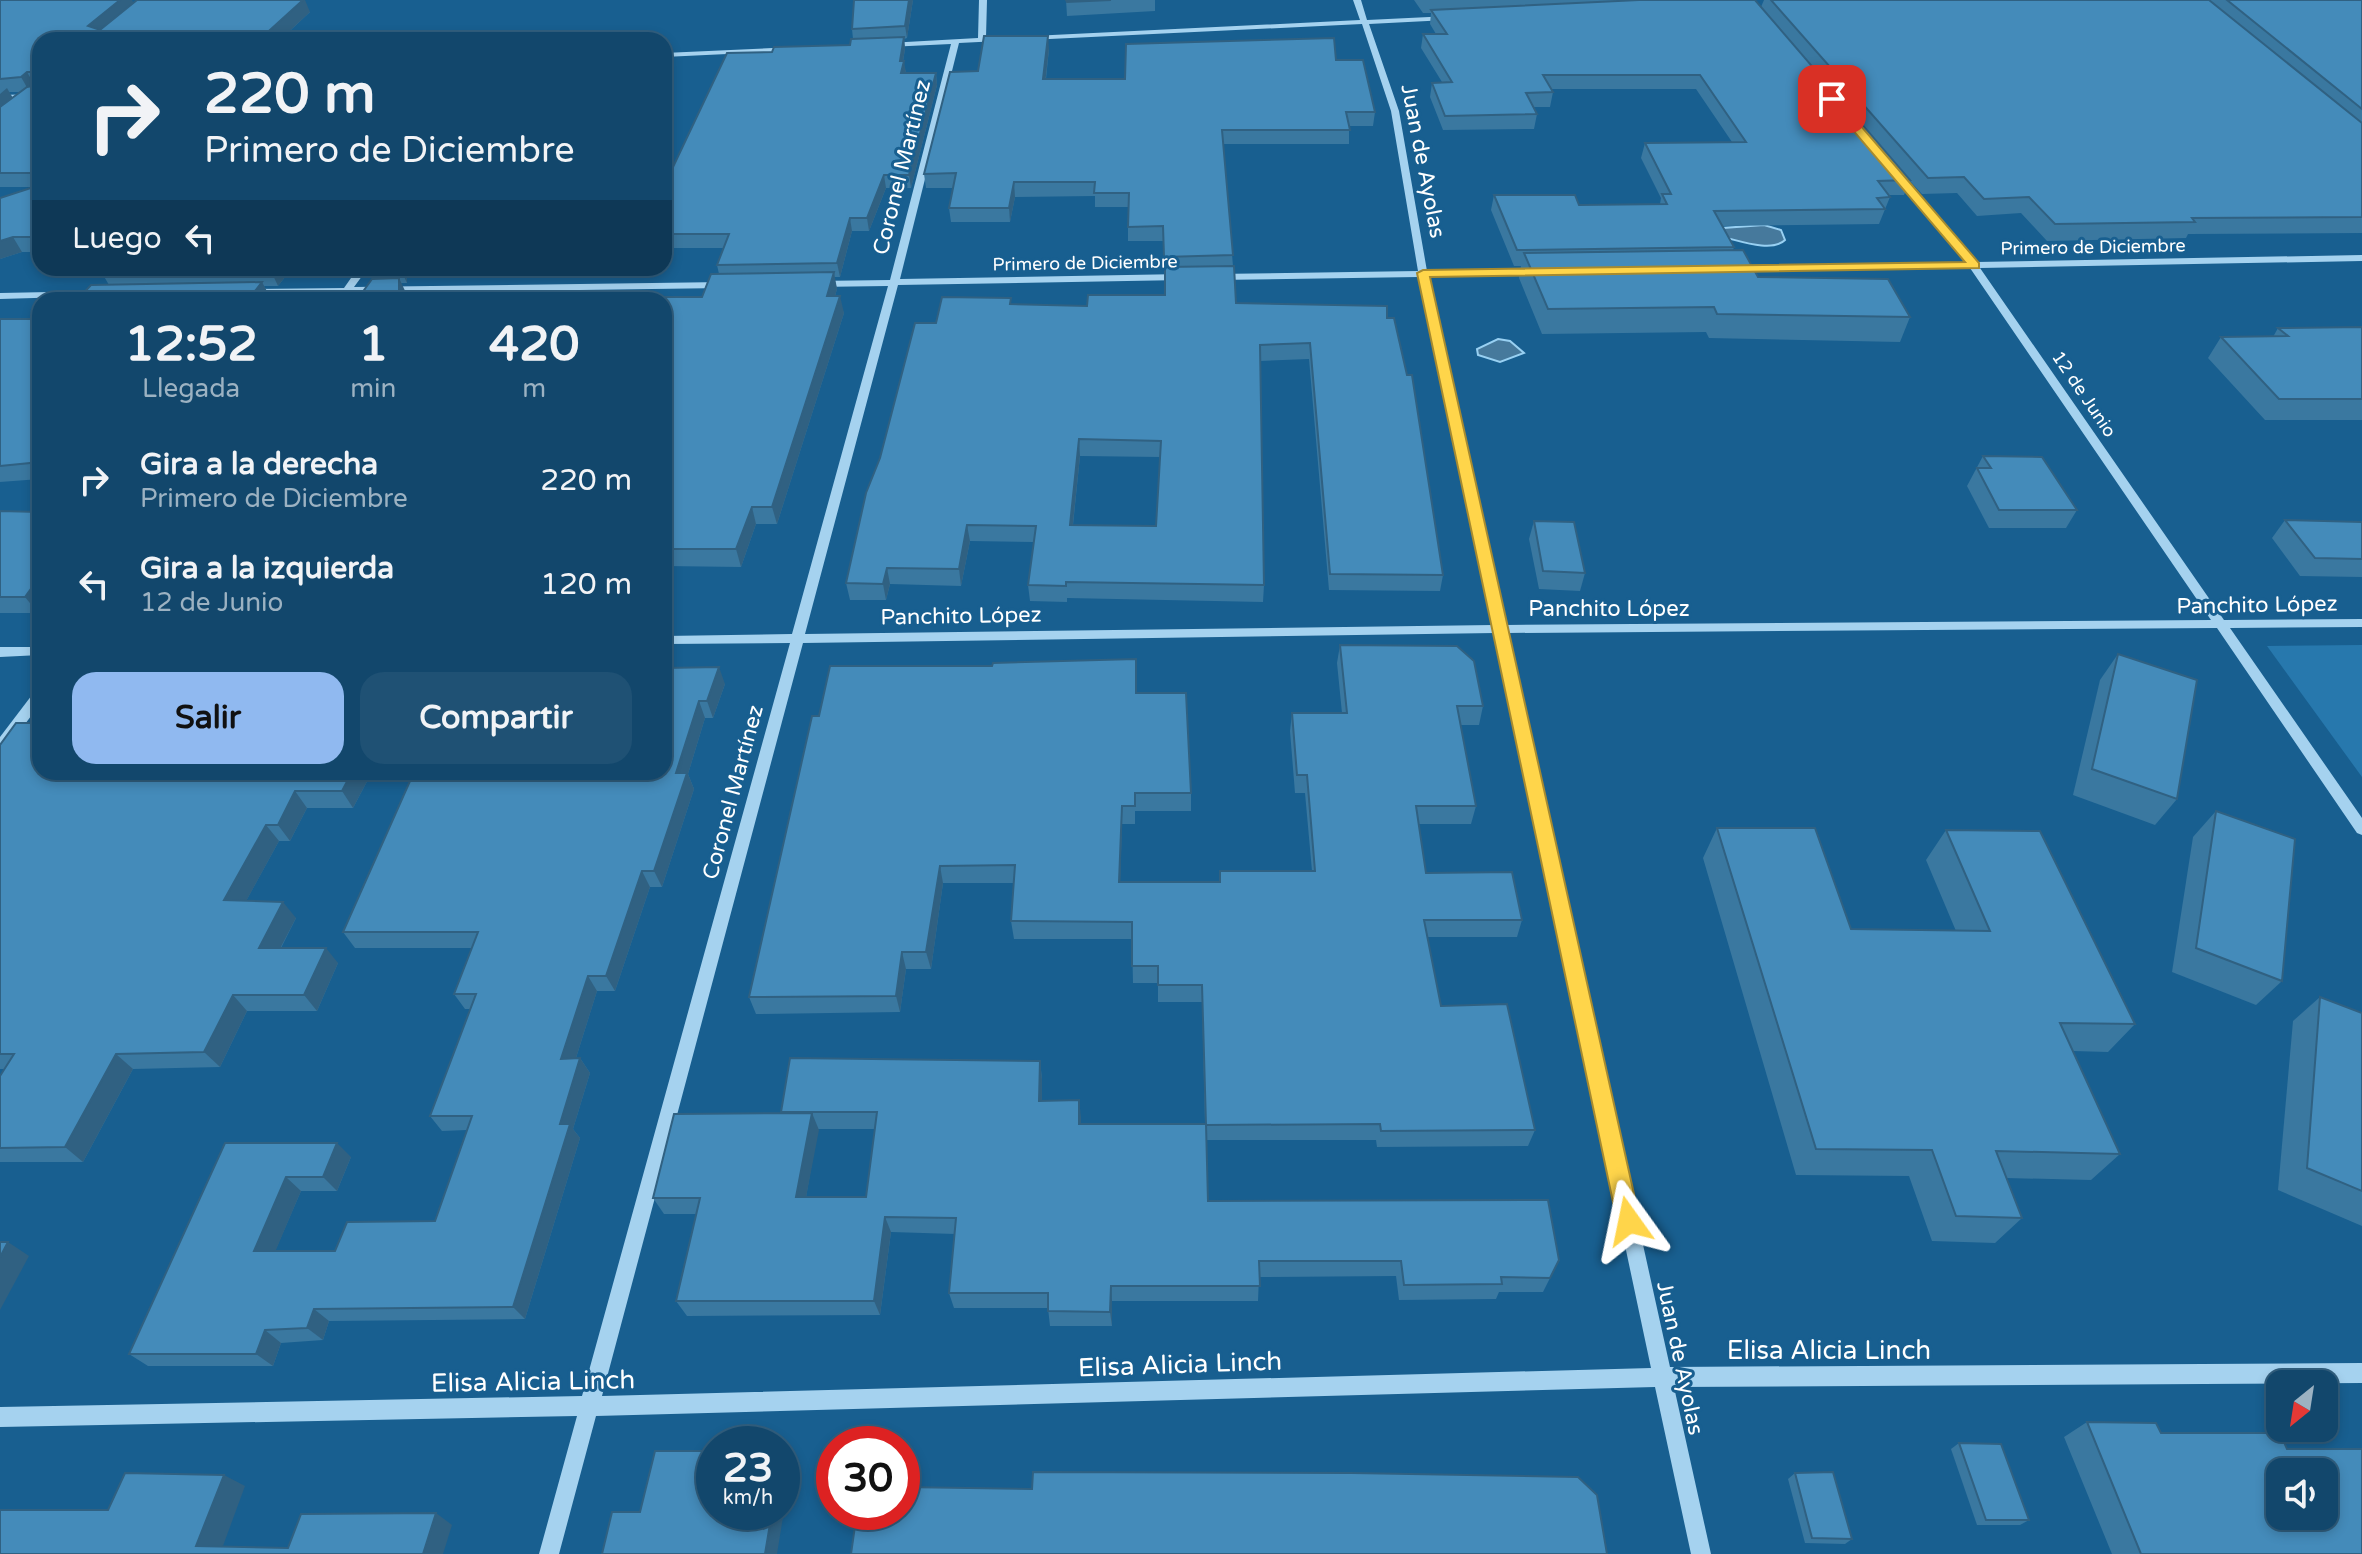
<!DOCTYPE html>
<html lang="es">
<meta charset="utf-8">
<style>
:root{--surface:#12476c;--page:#1f5174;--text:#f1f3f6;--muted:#9cb2c2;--line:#315f7f;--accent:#90b9f0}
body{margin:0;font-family:"Varela Round",sans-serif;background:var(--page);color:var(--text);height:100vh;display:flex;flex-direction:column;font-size:30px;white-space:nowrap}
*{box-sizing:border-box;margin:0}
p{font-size:26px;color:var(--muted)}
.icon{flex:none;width:44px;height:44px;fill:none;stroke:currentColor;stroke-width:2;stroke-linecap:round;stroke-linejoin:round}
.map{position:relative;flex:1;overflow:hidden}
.drawer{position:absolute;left:32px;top:292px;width:640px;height:488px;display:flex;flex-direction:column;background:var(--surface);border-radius:24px;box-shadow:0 4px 12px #0003,0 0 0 2px var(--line)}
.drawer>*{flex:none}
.hud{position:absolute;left:32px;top:32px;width:640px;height:244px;border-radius:24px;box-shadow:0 4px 12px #0003,0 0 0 2px var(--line);background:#12476c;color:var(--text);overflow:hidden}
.needle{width:52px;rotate:210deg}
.controls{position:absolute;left:2266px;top:1370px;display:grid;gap:16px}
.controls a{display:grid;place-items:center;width:72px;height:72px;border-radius:16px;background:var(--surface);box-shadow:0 4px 12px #0003,0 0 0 2px var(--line);font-size:40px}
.speed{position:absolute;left:696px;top:1426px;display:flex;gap:16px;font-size:40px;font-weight:700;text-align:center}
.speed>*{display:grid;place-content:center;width:104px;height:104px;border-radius:50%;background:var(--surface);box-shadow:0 4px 12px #0003,0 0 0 2px var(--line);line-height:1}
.speed small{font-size:20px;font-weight:400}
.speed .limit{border:12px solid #d22;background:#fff;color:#111}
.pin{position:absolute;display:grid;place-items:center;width:68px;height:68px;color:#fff;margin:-34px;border-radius:16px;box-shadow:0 4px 12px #0006}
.me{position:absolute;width:88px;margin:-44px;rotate:348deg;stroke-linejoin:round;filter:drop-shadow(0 0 6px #0008)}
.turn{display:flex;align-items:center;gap:28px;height:168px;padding:0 40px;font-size:36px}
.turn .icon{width:104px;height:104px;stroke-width:2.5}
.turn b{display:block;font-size:56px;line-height:68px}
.then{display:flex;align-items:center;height:76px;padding:0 40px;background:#0003;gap:16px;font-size:30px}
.eta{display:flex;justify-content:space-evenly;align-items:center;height:136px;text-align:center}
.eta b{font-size:48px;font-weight:800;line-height:56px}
.cta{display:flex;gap:16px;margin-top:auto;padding:16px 40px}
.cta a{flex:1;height:92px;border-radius:24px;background:var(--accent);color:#111;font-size:32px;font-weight:800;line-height:92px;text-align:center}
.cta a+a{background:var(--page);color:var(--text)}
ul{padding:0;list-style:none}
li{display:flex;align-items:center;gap:24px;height:104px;padding:0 40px}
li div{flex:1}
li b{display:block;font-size:30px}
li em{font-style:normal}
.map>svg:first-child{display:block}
</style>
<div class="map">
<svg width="2362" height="1554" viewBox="0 0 2362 1554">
<rect width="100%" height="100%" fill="#185f90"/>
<!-- green -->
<path fill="#2778ad" d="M2362,645V777L2267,646Z"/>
<!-- water -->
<g fill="#46799c" stroke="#98d0f2" stroke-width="2">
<path d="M1764,225L1781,230L1785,240C1773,252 1743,242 1727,238L1723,228Z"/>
<path d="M1498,339L1510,341L1524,353L1500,362L1478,355L1477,349Z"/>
</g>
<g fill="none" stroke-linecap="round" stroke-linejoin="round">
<!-- minor -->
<g fill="#a5d2ef" fill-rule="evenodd">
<path d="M979,0H987L986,37H999L1003,39L999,41L959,43L900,279L1183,274L1188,277L1183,280L898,285L805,634L1493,625L1419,277L1216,280L1211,277L1216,274L1418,271L1391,111L1362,24L1029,40L1028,38L1032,36L1360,20L1353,0H1361L1367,20L1450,16L1451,18L1447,20L1369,24L1399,111L1427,271L1539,269L1544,272L1539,275L1429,277L1506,625L2211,620L1970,268L1736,272L1731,269L1736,266L1966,262L1894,177L1893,175L1897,172L1900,173L1976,262L2362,255V261L1980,268L2224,620L2362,619V627L2230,628L2362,818V835L2357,833L2217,628L1508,633L1670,1367L2362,1363V1383L1674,1387L1711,1554H1691L1655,1387L596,1416L559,1554H539L577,1416L0,1427V1407L582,1396L790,643L664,644V636L792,634L888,286L816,287L811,284L816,281L890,280L951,44L888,47L884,45L888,43L978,38ZM1495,633L1651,1368L602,1396L803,643Z"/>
<path d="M794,47L795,49L791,51L664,57V53Z"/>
<path d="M40,94V98L0,99V95Z"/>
<path d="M358,268H368L354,287L724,282L729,285L724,288L350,293L345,296L340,294L248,295L243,292L248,289L344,288Z"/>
<path d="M100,291L103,292V296L0,299V293Z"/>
<path d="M0,647H40V655L0,657Z"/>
<path d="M40,689V704L5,751L0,752V737L35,691Z"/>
</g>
</g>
<!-- wall -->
<g fill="#3a78a0" fill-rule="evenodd">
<path d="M0,0L134,3L310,12L280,40H40V252H22L0,259L34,187H0ZM9,92H21L13,98Z"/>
<path d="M913,0L907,38L904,39L905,49L903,61L906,73H936L937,85L911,188H886L869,231H852L840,277H834L837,289L835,296L844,313L777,524H756L741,567L664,566V300L702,297L719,274L717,265L724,248H664V186L772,52L850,45L853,39L852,29Z"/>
<path d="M1066,0H1155V11L1067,16Z"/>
<path d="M1414,0H1755L1761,7L1764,0H2362V233L2188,234L2186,238L2047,241L2021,213L1977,216L1957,193L1922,194L1910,181L1904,195H1888L1890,197L1879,224L1722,226L1734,247L1733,250L1758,277L1910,317L1900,342L1709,338L1706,332L1542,334L1519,278L1521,266H1514L1491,210L1494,195L1579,205L1660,204L1661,198L1641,158L1645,143L1732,142L1696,89H1551L1553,92L1550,107H1533L1537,114L1534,129L1443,130L1430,97L1432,83L1442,82L1421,48L1423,34H1436L1430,24L1431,13H1423Z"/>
<path d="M1049,49L1046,79H1125L1336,60L1375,112L1373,126H1349V144H1223L1236,303L1387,318L1443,575L1440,591L1329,590L1309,359L1260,361L1264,585L1263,602L1067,598V602L1030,601L1028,585L1034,542L970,541L961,586L890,584L886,600H850L846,583L936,323L1012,304L1087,306L1165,295L1164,241H1128V207H1095V196L1015,197L1010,222H951L949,208L953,188H926L924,174L978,71ZM1080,456L1160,457L1156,526L1073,525Z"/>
<path d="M107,268H292L278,286H264L270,297L268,300H77L109,285L102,273Z"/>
<path d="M381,268H406L407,283H401L407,298L551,297L552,300H357L386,279Z"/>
<path d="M0,319H40V479L0,482Z"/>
<path d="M2362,327V420H2265L2208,358L2221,337H2273L2278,328Z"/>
<path d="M1983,456L2077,510L2066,528H1989L1967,486Z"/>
<path d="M0,511L40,512V609L38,613H0Z"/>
<path d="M2285,520L2362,522V577L2300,576L2272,538Z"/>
<path d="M1534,521L1585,573L1580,591L1539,589L1529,539Z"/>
<path d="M1340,645L1483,706L1479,725H1460L1476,806L1471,824H1419L1426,873L1522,920L1517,937H1427L1441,1006L1535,1130L1528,1146L1377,1147L1376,1140H1206L1208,1201L1559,1260L1543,1292H1499L1496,1299L1399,1300L1396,1276L1259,1277L1258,1301H1112V1326H1050L1048,1308H954L949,1293L955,1234L891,1232L880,1315L687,1316L676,1301L696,1214H664L653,1198L782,1113L781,1112L1040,1061L1042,1079V1101L1081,1117V1124H1205L1202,1002H1158V983H1133L1132,939H1014L1011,921L1014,883H943L931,969H906L900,1012L756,1014L749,997L1137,693L1191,793V811H1135V824H1122L1120,882H1220V871H1312L1305,793H1295L1290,731L1292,713H1342L1337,663ZM818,1129H875L866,1197H806Z"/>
<path d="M2118,654L2177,799L2155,825L2073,795L2100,680Z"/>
<path d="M664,668L725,684L713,718H705L688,774L694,789L662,887H650L615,991H597L576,1058H580L590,1073L573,1129L580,1138L525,1319L329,1321L323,1340L281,1343L273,1366H148L129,1354L225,1143L351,1157L337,1191H301L275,1251H335L435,1221L467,1130L442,1131L430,1116L470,1009H465L454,994L472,948H355L343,932Z"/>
<path d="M0,745L372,772L353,808H307L290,841H279L246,901L296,918L281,948L338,963L317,1011H247L220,1067L133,1069L83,1162H0V1076L4,1069H0Z"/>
<path d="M2216,811L2282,981L2256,1005L2172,972L2193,837Z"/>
<path d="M1717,828L1851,929L1956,931L1926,860L1946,830L2135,1024L2108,1052L2073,1051L2120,1154L2091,1180L2006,1178L2022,1218L1995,1243L1932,1241L1909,1176L1796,1175L1703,858Z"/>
<path d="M2320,997L2362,1013V1226L2278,1190L2293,1021Z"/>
<path d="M2087,1422L2161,1433L2287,1449L2362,1554H2112L2064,1437Z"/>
<path d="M1959,1443L2029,1520L2020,1525H1977L1951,1449Z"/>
<path d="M782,1451L795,1465L789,1505H785L782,1512Z"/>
<path d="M1795,1473L1852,1539L1845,1544L1805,1543L1788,1479Z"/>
</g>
<!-- shaded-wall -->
<g fill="#306182">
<path d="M120,0H132L135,6L95,40L88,26Z"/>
<path d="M303,0H305L310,12L280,40H259Z"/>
<path d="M909,0H913L907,38L905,26Z"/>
<path d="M1048,36L1049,49L1044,93L1043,79Z"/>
<path d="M904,37L905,49L902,67L904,61L906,73L902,85L900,61Z"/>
<path d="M27,72L35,86L29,91L21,77Z"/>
<path d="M936,73L937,85L911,188L909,175Z"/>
<path d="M7,88L15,102L0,114V94Z"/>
<path d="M884,175L886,188L869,231L867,218Z"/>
<path d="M1014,182L1015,197L1010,222L1009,208Z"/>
<path d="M850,218L852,231L840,277L837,263Z"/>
<path d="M13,237L22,252L0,259V241Z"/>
<path d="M273,268H292L278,286L271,271Z"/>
<path d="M400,268H406L407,283Z"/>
<path d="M834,272L837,289L830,313L827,296Z"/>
<path d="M399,278L407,295V300L399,298Z"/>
<path d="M262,282L270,297L268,300H248Z"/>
<path d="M840,296L844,313L777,524L772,507Z"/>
<path d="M1079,439L1080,456L1071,542L1070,525Z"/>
<path d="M752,507L756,524L741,567L736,549Z"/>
<path d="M967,525L970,541L961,586L959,569Z"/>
<path d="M887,568L890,584L886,600L883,584Z"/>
<path d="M40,576V609L38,613L25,597Z"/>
<path d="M719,667L725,684L713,718L707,701Z"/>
<path d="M699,701L705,718L688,774L694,789L662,887L654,871L676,773Z"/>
<path d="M352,772H372L353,808L342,791Z"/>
<path d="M295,791L307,808L290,841L278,825Z"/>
<path d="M1122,806V824L1120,899L1119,882Z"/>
<path d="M266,825L279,841L238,916L224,900Z"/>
<path d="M940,866L943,883L931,969L926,952Z"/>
<path d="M642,871L650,887L615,991L606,976Z"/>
<path d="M283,902L296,918L272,964L259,948Z"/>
<path d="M326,948L338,963L317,1011L304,995Z"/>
<path d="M902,952L906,969L900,1012L896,996Z"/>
<path d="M588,976L597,991L571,1074L561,1059Z"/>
<path d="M233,995L247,1011L220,1067L204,1052Z"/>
<path d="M116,1054L133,1069L83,1162L65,1147Z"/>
<path d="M580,1058L590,1073L573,1129L580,1138L525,1319L513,1307L560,1124Z"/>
<path d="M1040,1061L1042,1079V1118L1039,1101Z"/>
<path d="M1079,1100L1081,1117V1141L1079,1124Z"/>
<path d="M812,1113L819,1130L803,1213L796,1197Z"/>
<path d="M337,1143L351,1157L337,1191L323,1177Z"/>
<path d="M286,1177L301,1191L270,1264L254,1251Z"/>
<path d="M885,1217L891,1232L880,1315L874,1301Z"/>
<path d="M8,1242L29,1256L0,1310V1257Z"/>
<path d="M1111,1286L1112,1301V1326L1110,1312Z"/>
<path d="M314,1309L329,1321L323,1340L307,1328Z"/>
<path d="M265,1330L281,1343L273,1366L256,1354Z"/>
<path d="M786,1451L795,1465L789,1505L782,1497V1474Z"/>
<path d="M224,1475L245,1486L220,1554L196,1546Z"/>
<path d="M782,1501L785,1505L777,1554H765L772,1512H782Z"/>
<path d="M436,1513L452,1525L443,1554H423Z"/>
</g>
<!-- building -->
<g fill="#448bba" stroke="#306182" stroke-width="2" fill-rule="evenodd">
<path d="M0,0H120L88,26L100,30L137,0H303L259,40H40V173H0V107L27,87L33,86L34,72H27L21,77L0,79Z"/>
<path d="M854,0H909L905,26L852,29Z"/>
<path d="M1066,0H1111L1067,2Z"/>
<path d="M1639,0H1755L1910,180L1878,181L1890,197L1877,198L1885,209L1714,211L1734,247L1517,250L1494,195H1575L1579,205L1667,204L1662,194H1671L1645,143L1746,142L1700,75H1543L1553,92L1526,93L1537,114L1445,116L1432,83L1452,82L1423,34H1447L1431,10Z"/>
<path d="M1771,0H2209L2362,123V217L2192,218L2195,222L2055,224L2029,197L1984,199L1964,177L1928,178Z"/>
<path d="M2227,0H2362V109Z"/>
<path d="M984,36H1048L1043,79H1125L1126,44L1334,38L1336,60H1363L1375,112H1346L1350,130H1222L1233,255L1164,257L1163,226L1128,227L1129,193H1094L1095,182H1014L1009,208H949L956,173L924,174L950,72L978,71Z"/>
<path d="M904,37L900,61H904L901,73H936L909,175H884L867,218H850L837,263L717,265L729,234H664V186L727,53L772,52L774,47L850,45L851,39Z"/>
<path d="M40,185V237H13L0,241V198Z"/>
<path d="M1743,250L1758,277L1888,279L1910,317L1717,314L1714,307L1548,309L1524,253Z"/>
<path d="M1234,266L1236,303L1387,306V318H1394L1407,375H1412L1443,575L1330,574L1310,343L1260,345L1264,585L1066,582V586L1028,585L1036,526L967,525L959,569L887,568L883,584L846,583L866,493L880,458L915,323H936L942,297L1011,298L1010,304L1087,306L1088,295H1165V267ZM1079,439L1161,441L1156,526L1070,525Z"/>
<path d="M107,268H273L271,271L102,273Z"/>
<path d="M834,272L827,296H840L772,507H752L736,549H664V300H652L653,297H702L711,274Z"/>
<path d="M399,278V298L551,297L550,300H357L372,279Z"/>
<path d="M262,282L248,300H77L91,285Z"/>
<path d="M0,319H40V462L0,466Z"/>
<path d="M2362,327V399H2279L2221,337L2288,336L2278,328Z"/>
<path d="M1983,456L2042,457L2077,510H1999L1977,468H1991Z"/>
<path d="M0,511L40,512V576L25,597H0Z"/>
<path d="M2285,520L2362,522V559L2315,558Z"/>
<path d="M1534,521L1574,522L1585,573L1543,571Z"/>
<path d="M1340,645L1457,646L1474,661L1483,706H1457L1476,806H1416L1426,873L1512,872L1522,920H1424L1441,1006L1507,1004L1535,1130L1381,1131L1380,1124L1206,1125L1202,985H1158V966H1132V922L1011,921L1015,865L940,866L926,952H902L896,996L749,997L812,716H819L830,666H992L993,663L1136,659V693H1186L1191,793H1135V806H1122L1119,882H1220V871H1315L1307,775H1297L1292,713H1347Z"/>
<path d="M2118,654L2197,680L2177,799L2092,769Z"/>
<path d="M719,667L707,701H699L676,773H687L654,871H642L606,976H588L561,1059L580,1058L560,1124H570L513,1307L314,1309L307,1328L265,1330L256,1354H129L225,1143H337L323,1177H286L254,1251H335L347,1222L435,1221L472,1116H430L476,994H454L478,932H343L414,772H664V668Z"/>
<path d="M16,723H40V772H352L342,791H295L278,825H266L224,900L283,902L259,948H326L304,995H233L204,1052L116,1054L65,1147L0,1148V1076L14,1054H0V745Z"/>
<path d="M2216,811L2295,839L2282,981L2196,948Z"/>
<path d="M1717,828H1815L1851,929L1990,931L1946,830L2040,831L2135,1024L2060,1023L2120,1154L1996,1151L2022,1218L1956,1216L1932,1150L1816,1149Z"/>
<path d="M2320,997L2362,1013V1191L2307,1168Z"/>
<path d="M790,1058L1040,1061L1039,1101L1079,1100V1124H1206L1208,1201L1548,1200L1559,1260L1550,1278L1501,1277L1502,1284L1404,1285L1401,1261H1259L1260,1286H1111L1110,1312L1048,1311V1293H949L956,1218L885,1217L874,1301H676L700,1198H653L674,1114L812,1113L796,1197H866L877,1112H781Z"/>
<path d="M0,1242H8L0,1257Z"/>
<path d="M2087,1422L2156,1423L2161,1433H2280L2287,1449H2362V1554H2141ZM2280,1472H2324V1516H2280Z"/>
<path d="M1959,1443L2001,1444L2029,1520H1986Z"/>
<path d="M655,1451H714V1512H772L765,1554H602L612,1512H640Z"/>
<path d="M782,1451H786L782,1474Z"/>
<path d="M1033,1472L1352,1473L1578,1477L1597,1495L1607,1554H851L857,1512H902V1487L1032,1489Z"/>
<path d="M1833,1472L1852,1539L1812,1538L1795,1473Z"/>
<path d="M125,1473L224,1475L196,1546L288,1548L301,1514L436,1513L423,1554H0V1510H108Z"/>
</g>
<!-- route -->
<path fill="#ffd54a" stroke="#a68a30" stroke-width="2" d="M1828,97H1836L1979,263V268L1430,277L1640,1221L1637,1229L1629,1232L1620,1229L1617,1221L1417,273L1423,270L1965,262L1828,101Z"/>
<g text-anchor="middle" stroke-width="6" stroke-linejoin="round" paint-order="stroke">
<!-- far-street labels -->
<g font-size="18" fill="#fff" stroke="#185f90">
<text transform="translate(2093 247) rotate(-1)" y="6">Primero de Diciembre</text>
<text transform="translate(1085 263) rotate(-1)" y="6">Primero de Diciembre</text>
<text transform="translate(2084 394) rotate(56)" y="6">12 de Junio</text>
</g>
<!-- street labels -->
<g font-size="22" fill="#fff" stroke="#185f90">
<text transform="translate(1424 161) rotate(79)" y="8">Juan de Ayolas</text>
<text transform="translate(901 167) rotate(-76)" y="8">Coronel Martínez</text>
<text transform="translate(2257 604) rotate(-1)" y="8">Panchito López</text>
<text x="1609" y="616">Panchito López</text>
<text transform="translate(961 615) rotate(-1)" y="8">Panchito López</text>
<text transform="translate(732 792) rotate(-75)" y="8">Coronel Martínez</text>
<text transform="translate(1681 1358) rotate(78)" y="8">Juan de Ayolas</text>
</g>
<!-- near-street labels -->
<g font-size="26" fill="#fff" stroke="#185f90">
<text x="1829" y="1359">Elisa Alicia Linch</text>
<text transform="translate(1180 1364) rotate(-2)" y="9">Elisa Alicia Linch</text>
<text transform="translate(533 1381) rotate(-1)" y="9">Elisa Alicia Linch</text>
</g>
</g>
</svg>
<div class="controls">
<a><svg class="needle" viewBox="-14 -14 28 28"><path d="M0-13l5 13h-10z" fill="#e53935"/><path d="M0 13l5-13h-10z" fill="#9cb2c2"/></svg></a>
<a><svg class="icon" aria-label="sound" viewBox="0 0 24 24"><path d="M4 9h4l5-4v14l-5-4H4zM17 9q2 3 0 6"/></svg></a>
</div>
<div class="speed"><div>23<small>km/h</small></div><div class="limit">30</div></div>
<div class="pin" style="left:1832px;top:99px;background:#d93025"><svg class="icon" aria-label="arrive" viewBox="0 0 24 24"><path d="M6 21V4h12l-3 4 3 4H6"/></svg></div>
<svg class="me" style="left:1629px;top:1221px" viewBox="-20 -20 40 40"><path d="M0-17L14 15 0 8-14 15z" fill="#ffd54a" stroke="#fff" stroke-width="4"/></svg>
<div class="hud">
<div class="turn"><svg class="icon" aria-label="right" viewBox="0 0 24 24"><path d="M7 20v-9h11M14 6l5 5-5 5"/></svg><div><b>220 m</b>Primero de Diciembre</div></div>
<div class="then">Luego<svg class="icon" aria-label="left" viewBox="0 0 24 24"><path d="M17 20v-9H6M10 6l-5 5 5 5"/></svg></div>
</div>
<section class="drawer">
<div class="eta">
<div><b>12:52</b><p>Llegada</p></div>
<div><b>1</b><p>min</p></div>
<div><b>420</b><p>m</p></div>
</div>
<ul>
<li><svg class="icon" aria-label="right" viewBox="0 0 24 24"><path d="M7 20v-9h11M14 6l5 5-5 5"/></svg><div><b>Gira a la derecha</b><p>Primero de Diciembre</p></div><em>220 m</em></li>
<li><svg class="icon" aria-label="left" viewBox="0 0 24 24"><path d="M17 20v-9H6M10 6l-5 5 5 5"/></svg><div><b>Gira a la izquierda</b><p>12 de Junio</p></div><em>120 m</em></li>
</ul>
<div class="cta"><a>Salir</a><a>Compartir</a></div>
</section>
</div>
